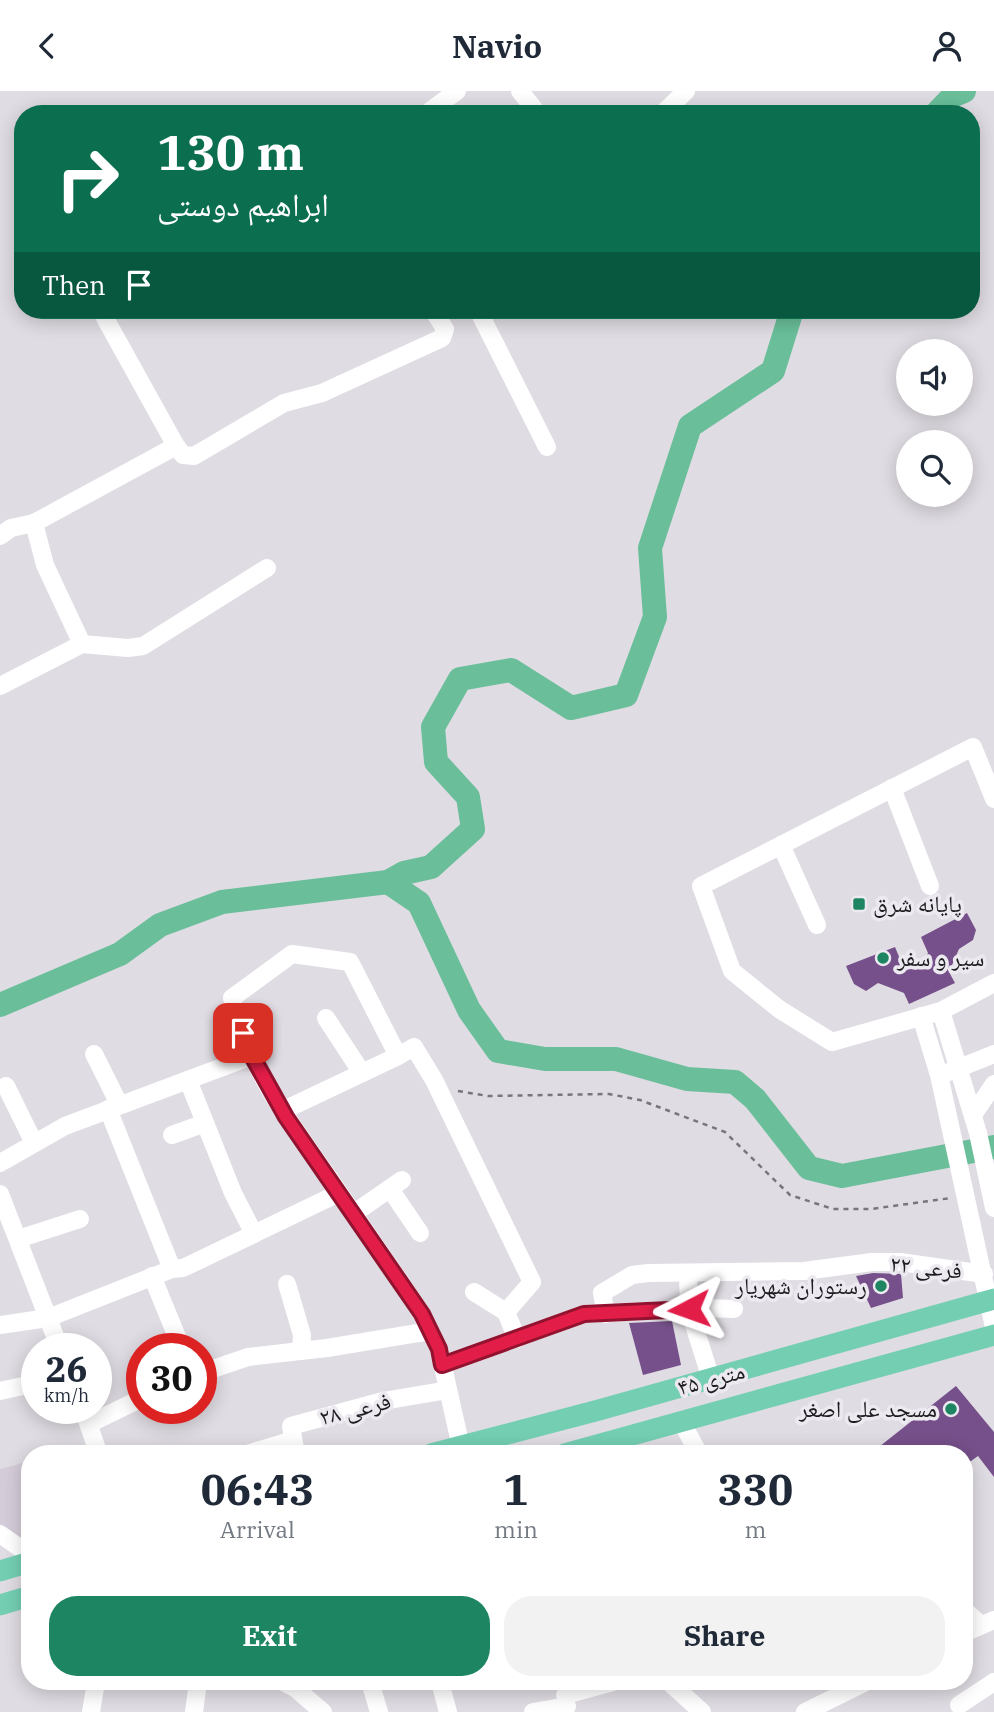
<!DOCTYPE html>
<meta charset="utf-8">
<style>
:root{--surface:#fff;--page:#f2f2f3;--text:#1f2937;--muted:#747a83;--accent:#1d8561}
body{margin:0;font-family:"IBM Plex Serif","Noto Naskh Arabic",serif;background:var(--page);color:var(--text);height:100vh;display:flex;flex-direction:column;font-size:26px;white-space:nowrap}
*{box-sizing:border-box;margin:0}
p{font-size:23px;color:var(--muted)}
.icon{flex:none;width:38px;height:38px;fill:none;stroke:currentColor;stroke-width:2;stroke-linecap:round;stroke-linejoin:round}
.map{position:relative;flex:1;overflow:hidden}
.panel{position:absolute;left:21px;top:1354px;width:952px;height:245px;display:flex;flex-direction:column;background:var(--surface);border-radius:28px;box-shadow:0 4px 18px #0003}
.panel>*{flex:none}
.hud{position:absolute;left:14px;top:14px;width:966px;height:214px;border-radius:28px;box-shadow:0 4px 18px #0003;background:#0b6e4f;color:#fff;overflow:hidden}
.tools{position:absolute;left:896px;top:248px;display:grid;gap:14px}
.tools a{display:grid;place-items:center;width:77px;height:77px;border-radius:50%;background:var(--surface);box-shadow:0 4px 18px #0003;font-size:35px}
.speed{position:absolute;left:21px;top:1242px;display:flex;gap:14px;font-size:35px;font-weight:700;text-align:center}
.speed>*{display:grid;place-content:center;width:91px;height:91px;border-radius:50%;background:var(--surface);box-shadow:0 4px 18px #0003;line-height:1}
.speed small{font-size:18px;font-weight:400}
.speed .limit{border:10px solid #d22;background:#fff;color:#111}
.pin{position:absolute;display:grid;place-items:center;width:60px;height:60px;color:#fff;margin:-30px;border-radius:14px;box-shadow:0 4px 10px #0006}
.me{position:absolute;width:77px;margin:-38px;rotate:266deg;stroke-linejoin:round;filter:drop-shadow(0 0 5px #0008)}
.turn{display:flex;align-items:center;gap:24px;height:147px;padding:0 28px;font-size:32px}
.turn .icon{width:91px;height:91px;stroke-width:2.5}
.turn b{display:block;font-size:49px;line-height:60px}
.then{display:flex;align-items:center;height:66px;padding:0 28px;background:#0003;gap:14px;font-size:26px}
.eta{display:flex;justify-content:space-evenly;align-items:center;height:119px;text-align:center}
.eta b{font-size:42px;font-weight:700;line-height:49px}
.button{display:flex;gap:14px;margin-top:auto;padding:14px 28px}
.button a{flex:1;height:80px;border-radius:28px;background:var(--accent);color:#fff;font-size:28px;font-weight:700;line-height:80px;text-align:center}
.button a+a{background:var(--page);color:var(--text)}
header{display:flex;justify-content:space-between;align-items:center;height:91px;padding:0 28px;background:var(--surface);font-size:32px;font-weight:700}
.map>svg:first-child{display:block}
</style>
<header><svg class="icon" aria-label="back" viewBox="0 0 24 24"><path d="M15 5l-7 7 7 7"/></svg>Navio<svg class="icon" aria-label="person" viewBox="0 0 24 24"><circle cx="12" cy="8" r="4"/><path d="M4 21q1-7 8-7t8 7"/></svg></header>
<div class="map">
<svg width="994" height="1621" viewBox="0 0 994 1621">
<rect width="100%" height="100%" fill="#e0dce3"/>
<!-- built -->
<path fill="#d4ccd8" d="M30,1370V1447L21,1449L0,1433V1378Z"/>
<g fill="none" stroke-linecap="round" stroke-linejoin="round">
<!-- river -->
<g stroke="#6abf9a" stroke-width="24">
<path d="M936,23L954,4L964,0"/>
<path d="M388,791L404,782L431,776L473,738L468,706L436,671L433,636L460,588L511,579L571,617L626,604L655,526L650,457L690,335L773,280L792,219"/>
<path d="M0,914L120,863L160,834L222,811L388,791L419,812L469,919L498,960L545,968H616L687,988L735,991L755,1008L809,1077L842,1085L994,1056"/>
</g>
</g>
<!-- building -->
<g fill="#76508a">
<path d="M967,822L976,839L973,849L959,858L949,881L955,892L909,913L904,902L878,892L866,900L854,893L846,875L895,856L902,873L910,877L924,871L928,862L921,846Z"/>
<path d="M873,1182L901,1183L903,1207L871,1217L856,1185Z"/>
<path d="M672,1230L681,1274L643,1284L629,1232Z"/>
<path d="M956,1295L994,1341V1386L978,1365L964,1375V1363H870Z"/>
</g>
<g fill="none" stroke-linecap="round" stroke-linejoin="round">
<!-- path -->
<path stroke="#78767a" stroke-width="2.5" stroke-dasharray="5 5" stroke-linecap="butt" d="M458,1000L488,1005L609,1003L640,1009L725,1041L790,1104L833,1118H871L951,1107"/>
<!-- minor -->
<g stroke="#fff" stroke-width="18">
<path d="M520,0L538,23"/>
<path d="M426,23L457,0"/>
<path d="M662,23L686,0"/>
<path d="M478,219L547,356"/>
<path d="M105,227L176,355L183,364L194,365L284,312L322,302L442,247L445,238L433,219"/>
<path d="M34,432L45,474L82,553"/>
<path d="M0,445L11,437L34,432L176,355"/>
<path d="M0,595L82,553L128,557L143,555L267,477"/>
<path d="M892,697L930,795"/>
<path d="M994,708L973,656L701,795L732,880L779,918L832,951L941,920L994,892"/>
<path d="M781,754L817,834"/>
<path d="M941,920L978,1042L994,1117"/>
<path d="M921,925L939,984L994,1236"/>
<path d="M326,927L362,982"/>
<path d="M94,963L119,1013"/>
<path d="M949,981L994,963"/>
<path d="M188,989L233,1102L254,1143"/>
<path d="M6,995L34,1052"/>
<path d="M282,1020L398,965"/>
<path d="M973,1024L994,993"/>
<path d="M172,1044L205,1032"/>
<path d="M0,1072L65,1035L252,965"/>
<path d="M390,1098L420,1142"/>
<path d="M0,1103L60,1258"/>
<path d="M353,1123L402,1089"/>
<path d="M18,1148L80,1128"/>
<path d="M172,1178L183,1177L339,1102"/>
<path d="M688,1183L689,1218L711,1288"/>
<path d="M152,1185L182,1258"/>
<path d="M287,1193L302,1244L301,1260"/>
<path d="M474,1201L506,1221"/>
<path d="M606,1223L602,1202L632,1184L648,1182L804,1180L872,1171H900L984,1183"/>
<path d="M0,1234L48,1227L172,1178L108,1018"/>
<path d="M442,1274L584,1223L705,1217L734,1218"/>
<path d="M201,1282L248,1266L327,1257L430,1240"/>
<path d="M0,1300L37,1292"/>
<path d="M83,1318L96,1355V1363"/>
<path d="M681,1330L699,1363"/>
<path d="M89,1333L142,1307"/>
<path d="M461,1356L439,1258L422,1223C393,1180 363,1137 334,1094C293,1036 248,977 232,907L292,863L350,871L398,965L414,956L434,989L532,1191L506,1221L517,1248"/>
<path d="M247,1363L293,1349"/>
<path d="M296,1363L291,1335L383,1310L448,1299"/>
<path d="M0,1443L30,1464"/>
<path d="M964,1519L981,1534"/>
<path d="M964,1542L994,1529"/>
<path d="M283,1591L295,1597L323,1621"/>
<path d="M370,1591L379,1621"/>
<path d="M440,1591L448,1621"/>
<path d="M669,1591L702,1621"/>
<path d="M565,1604L613,1591"/>
<path d="M959,1614L994,1591"/>
<path d="M91,1621L96,1591"/>
<path d="M194,1621L198,1591"/>
<path d="M533,1621L567,1615"/>
<path d="M805,1621L866,1591"/>
</g>
<!-- major -->
<g stroke="#74cfb2" stroke-width="21">
<path d="M431,1363L599,1319L994,1208"/>
<path d="M564,1363L994,1244"/>
<path d="M0,1480L30,1471"/>
<path d="M0,1514L30,1505"/>
</g>
</g>
<g fill="none" stroke-linecap="round" stroke-linejoin="round">
<!-- route casing -->
<g stroke="#92132f" stroke-width="18">
<path id="route" d="M243,942L252,965L286,1026L422,1223L439,1258L442,1274L584,1223L689,1218"/>
</g>
<!-- route -->
<use href="#route" stroke="#e11d48" stroke-width="12"/>
</g>
<!-- markers -->
<g fill="#1d8561" stroke="#ede9f0" stroke-width="2.5">
<rect x="852" y="806" width="14" height="14" rx="3.5"/>
<circle cx="883" cy="867" r="7"/>
<circle cx="881" cy="1195" r="7"/>
<circle cx="951" cy="1318" r="7"/>
</g>
<g text-anchor="middle" stroke-width="7" stroke-linejoin="round" paint-order="stroke">
<!-- poi labels -->
<g font-size="23" fill="#1d1c1e" stroke="#ede9f0" text-anchor="start">
<text x="873" y="821">پایانه شرق</text>
<text x="897" y="875">سیر و سفر</text>
<text x="867" y="1203" text-anchor="end">رستوران شهریار</text>
<text x="937" y="1326" text-anchor="end">مسجد علی اصغر</text>
</g>
<!-- street labels -->
<g font-size="23" fill="#1d1c1e" stroke="#ede9f0">
<text transform="translate(926 1176) rotate(6)" y="8">فرعی ۲۲</text>
<text transform="translate(711 1288) rotate(-15)" y="8">۴۵ متری</text>
<text transform="translate(355 1318) rotate(-14)" y="8">فرعی ۲۸</text>
</g>
</g>
</svg>
<div class="tools">
<a><svg class="icon" aria-label="sound" viewBox="0 0 24 24"><path d="M4 9h4l5-4v14l-5-4H4zM17 9q2 3 0 6"/></svg></a>
<a><svg class="icon" aria-label="search" viewBox="0 0 24 24"><circle cx="10" cy="10" r="6"/><path d="M15 15l6 6"/></svg></a>
</div>
<div class="speed"><div>26<small>km/h</small></div><div class="limit">30</div></div>
<div class="pin" style="left:243px;top:942px;background:#d93025"><svg class="icon" aria-label="arrive" viewBox="0 0 24 24"><path d="M6 21V4h12l-3 4 3 4H6"/></svg></div>
<svg class="me" style="left:689px;top:1218px" viewBox="-20 -20 40 40"><path d="M0-17L14 15 0 8-14 15z" fill="#e11d48" stroke="#fff" stroke-width="4"/></svg>
<div class="hud">
<div class="turn"><svg class="icon" aria-label="right" viewBox="0 0 24 24"><path d="M7 20v-9h11M14 6l5 5-5 5"/></svg><div><b>130 m</b>ابراهیم دوستی</div></div>
<div class="then">Then<svg class="icon" aria-label="arrive" viewBox="0 0 24 24"><path d="M6 21V4h12l-3 4 3 4H6"/></svg></div>
</div>
<section class="panel">
<div class="eta">
<div><b>06:43</b><p>Arrival</p></div>
<div><b>1</b><p>min</p></div>
<div><b>330</b><p>m</p></div>
</div>
<div class="button"><a>Exit</a><a>Share</a></div>
</section>
</div>
